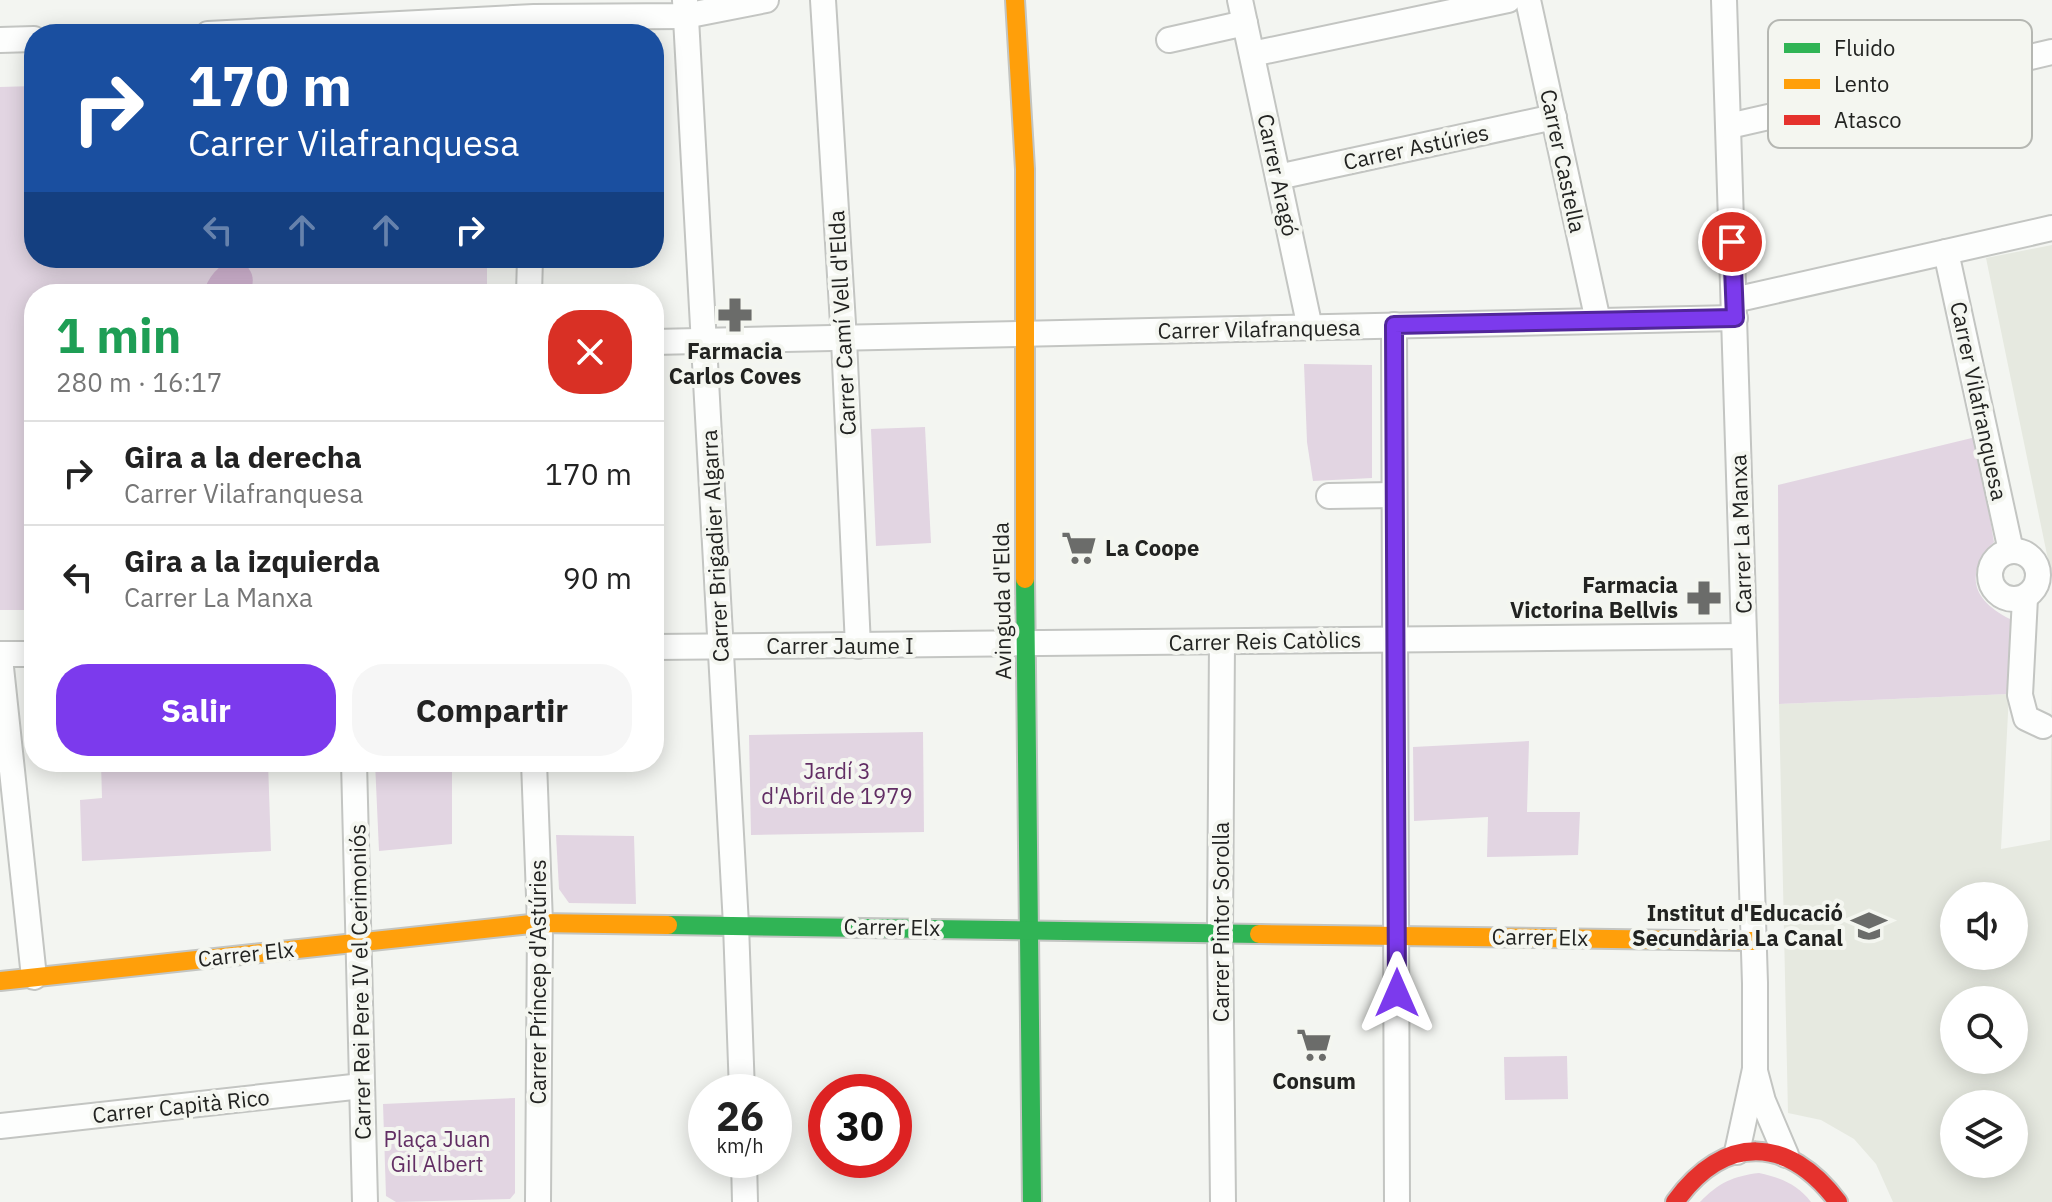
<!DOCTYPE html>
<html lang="es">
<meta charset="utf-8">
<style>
:root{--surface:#fff;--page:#f6f6f6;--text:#222;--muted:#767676;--line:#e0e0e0;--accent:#7c3aed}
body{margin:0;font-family:"IBM Plex Sans",sans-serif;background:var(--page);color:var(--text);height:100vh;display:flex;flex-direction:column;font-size:30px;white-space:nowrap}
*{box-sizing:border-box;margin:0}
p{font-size:26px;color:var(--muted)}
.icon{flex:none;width:44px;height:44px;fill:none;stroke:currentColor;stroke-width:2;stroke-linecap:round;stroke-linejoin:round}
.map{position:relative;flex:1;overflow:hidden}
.drawer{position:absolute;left:24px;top:284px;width:640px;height:488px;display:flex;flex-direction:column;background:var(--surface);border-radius:32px;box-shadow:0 4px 20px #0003}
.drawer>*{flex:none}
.top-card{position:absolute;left:24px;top:24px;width:640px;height:244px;border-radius:32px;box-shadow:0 4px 20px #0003;background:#1a4fa0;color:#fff;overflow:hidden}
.tools{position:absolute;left:1940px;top:882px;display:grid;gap:16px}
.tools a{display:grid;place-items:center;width:88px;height:88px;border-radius:50%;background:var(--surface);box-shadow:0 4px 20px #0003;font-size:40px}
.speed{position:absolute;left:688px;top:1074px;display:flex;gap:16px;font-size:40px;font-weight:700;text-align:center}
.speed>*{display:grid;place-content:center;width:104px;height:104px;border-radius:50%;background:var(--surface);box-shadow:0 4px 20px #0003;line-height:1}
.speed small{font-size:20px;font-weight:400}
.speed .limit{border:12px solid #d22;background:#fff;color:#111}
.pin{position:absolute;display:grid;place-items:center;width:68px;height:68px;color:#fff;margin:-34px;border:4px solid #fff;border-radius:50%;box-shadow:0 2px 8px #0007}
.me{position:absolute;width:88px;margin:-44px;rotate:0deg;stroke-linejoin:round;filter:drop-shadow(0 0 6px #0008)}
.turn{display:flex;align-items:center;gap:28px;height:168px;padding:0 32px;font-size:36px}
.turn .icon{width:104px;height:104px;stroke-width:2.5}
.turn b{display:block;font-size:56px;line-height:68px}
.lanes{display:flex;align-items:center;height:76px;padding:0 32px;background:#0003;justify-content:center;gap:40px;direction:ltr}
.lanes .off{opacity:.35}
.round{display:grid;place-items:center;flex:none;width:84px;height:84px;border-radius:32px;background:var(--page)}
.overview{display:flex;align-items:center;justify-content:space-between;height:136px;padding:0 32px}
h1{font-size:48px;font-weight:700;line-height:60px;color:#1e9e55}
.action{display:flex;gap:16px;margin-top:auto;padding:16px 32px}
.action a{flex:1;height:92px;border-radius:32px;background:var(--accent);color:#fff;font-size:32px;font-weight:700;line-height:92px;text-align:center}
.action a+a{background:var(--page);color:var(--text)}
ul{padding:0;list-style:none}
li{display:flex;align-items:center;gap:24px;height:104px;padding:0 32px;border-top:2px solid var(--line)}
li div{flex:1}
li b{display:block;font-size:30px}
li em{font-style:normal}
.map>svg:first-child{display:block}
</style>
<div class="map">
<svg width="2052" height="1202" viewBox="0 0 2052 1202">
<rect width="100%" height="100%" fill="#f3f5f1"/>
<!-- built -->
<g fill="#e6e9e0" fill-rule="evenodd">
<path d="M2052,245V579L1986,258Z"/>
<path d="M2052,671V1202H1893L1876,1164L1854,1139L1821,1120L1788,1113L1779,704L2009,694L2001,849L2050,840ZM1954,896H2014V956H1954ZM1954,1000H2014V1060H1954ZM1954,1104H2014V1164H1954Z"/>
</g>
<!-- green -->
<g fill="#e2d5e2">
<path d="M34,86V258H487V294H34V610H0V87Z"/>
<path d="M1304,364L1372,365V478L1313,481L1307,442Z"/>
<path d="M925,427L931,543L876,546L871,429Z"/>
<path d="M1976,437L1994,542C1964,574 1972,600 2010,619L2009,694L1779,704L1778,485Z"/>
<path d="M923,732L924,832L751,835L749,735Z"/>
<path d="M1529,741L1527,812H1580L1578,855L1487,857L1488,817L1414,821L1413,747Z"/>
<path d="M101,762H268L271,851L82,861L80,800L102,798Z"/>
<path d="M375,762H452V844L379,851Z"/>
<path d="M556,835L634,836L636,904L569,903L559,889Z"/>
<path d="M1567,1056L1568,1099L1505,1100L1504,1057Z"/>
<path d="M515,1098V1193L510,1199L396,1202L386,1196L383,1104Z"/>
<path d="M1759,1173C1781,1178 1797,1184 1811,1202H1700C1718,1183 1733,1176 1759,1173Z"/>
</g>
<!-- water -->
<path fill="#cfb2cf" d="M236,259C252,267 257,278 249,294H203C208,277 218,264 236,259Z"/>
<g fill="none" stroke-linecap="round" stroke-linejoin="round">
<!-- street casing -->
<g stroke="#c3c5c2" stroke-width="28">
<g id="street">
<path d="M685,0L736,925L742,1092"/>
<path d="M823,0L844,340L858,646"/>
<path d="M1240,0L1310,328"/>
<path d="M1528,0L1598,321"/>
<path d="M1724,0L1755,983V1069L1737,1152"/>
<path d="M208,34L534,17L685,16L766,0"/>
<path d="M0,40L34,39"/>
<path d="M1169,40L1245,23"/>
<path d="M1252,54L1508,0"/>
<path d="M1729,126L2052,52"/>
<path d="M1278,177L1554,117"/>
<path d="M1946,252L2011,551"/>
<path d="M529,294L530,258"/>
<path d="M1734,300L2052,228"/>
<path d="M1394,325L1397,1202"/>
<path d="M654,342L1735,318"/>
<path d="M1329,496L1394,495"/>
<circle cx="2014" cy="575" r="24"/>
<path d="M2025,598L2020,695L2026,718L2043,726"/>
<path d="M1222,642L1220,932L1223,1202"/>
<path d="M654,647L1744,636"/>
<path d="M0,654H34"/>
<path d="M0,658L34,977"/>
<path d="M354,762L365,1202"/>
<path d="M534,762L540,923L538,1202"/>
<path d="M1755,1071L1763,1101L1786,1155"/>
<path d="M0,1126L362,1086"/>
<path d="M744,1160L745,1202"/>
</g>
</g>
<!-- fast casing -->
<g stroke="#c3c5c2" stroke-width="22">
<g id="fast">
<path d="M1025,579L1032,1202"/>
<path d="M668,925L1259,934"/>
</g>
</g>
<!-- slow casing -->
<g stroke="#c3c5c2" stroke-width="22">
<g id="slow">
<path d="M1015,0L1025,169V579"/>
<path d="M1259,934L1753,941"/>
<path d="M0,981L540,923L668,925"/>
</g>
</g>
<!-- jam casing -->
<g stroke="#c3c5c2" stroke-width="22">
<path id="jam" d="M1675,1202C1724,1134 1788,1135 1838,1202"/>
</g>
<!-- street -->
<use href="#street" stroke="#fdfefd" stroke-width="24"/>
<!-- fast -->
<use href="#fast" stroke="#30b455" stroke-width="18"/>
<!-- slow -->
<use href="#slow" stroke="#ff9f0a" stroke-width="18"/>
<!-- jam -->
<use href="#jam" stroke="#e5322d" stroke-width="18"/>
</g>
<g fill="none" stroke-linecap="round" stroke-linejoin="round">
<!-- route casing -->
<g stroke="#51269a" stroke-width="20">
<path id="route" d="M1397,993L1394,325L1735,318L1732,242"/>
</g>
<!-- route -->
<use href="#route" stroke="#7c3aed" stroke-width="14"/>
</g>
<!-- icons -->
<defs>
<g id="pharmacy-bare" transform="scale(2.76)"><path d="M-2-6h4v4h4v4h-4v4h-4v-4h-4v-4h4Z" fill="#6b6c6a" stroke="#f4f6f0" stroke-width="2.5" paint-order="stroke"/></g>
<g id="supermarket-bare" transform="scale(2.76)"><path d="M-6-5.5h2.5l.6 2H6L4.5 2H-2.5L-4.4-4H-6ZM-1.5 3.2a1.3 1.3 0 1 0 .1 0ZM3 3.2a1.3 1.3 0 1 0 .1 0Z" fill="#6b6c6a" stroke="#f4f6f0" stroke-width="2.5" paint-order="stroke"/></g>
<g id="school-bare" transform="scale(2.76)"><path d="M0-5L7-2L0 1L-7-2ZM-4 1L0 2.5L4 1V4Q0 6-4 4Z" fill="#6b6c6a" stroke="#f4f6f0" stroke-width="2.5" paint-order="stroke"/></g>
</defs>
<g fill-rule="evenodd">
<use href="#pharmacy-bare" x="735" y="315"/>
<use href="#supermarket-bare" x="1079" y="548"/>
<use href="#pharmacy-bare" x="1704" y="598"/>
<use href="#school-bare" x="1869" y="926"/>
<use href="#supermarket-bare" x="1314" y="1045"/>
</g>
<g text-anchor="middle" stroke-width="8" stroke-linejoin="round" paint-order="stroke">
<!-- street labels -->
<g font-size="22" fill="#222321" stroke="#f4f6f0">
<text transform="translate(1416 147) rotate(-12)" y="8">Carrer Astúries</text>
<text transform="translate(1563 161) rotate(78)" y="8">Carrer Castella</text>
<text transform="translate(1278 175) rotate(78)" y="8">Carrer Aragó</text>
<text transform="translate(842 323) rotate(-93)" y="8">Carrer Camí Vell d'Elda</text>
<text transform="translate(1259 329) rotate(-1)" y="8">Carrer Vilafranquesa</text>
<text transform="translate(1979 401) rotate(78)" y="8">Carrer Vilafranquesa</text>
<text transform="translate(1741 534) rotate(-92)" y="8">Carrer La Manxa</text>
<text transform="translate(715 546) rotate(-93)" y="8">Carrer Brigadier Algarra</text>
<text transform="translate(1002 601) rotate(-91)" y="8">Avinguda d'Elda</text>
<text transform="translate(1265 641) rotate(-1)" y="8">Carrer Reis Catòlics</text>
<text x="840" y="654">Carrer Jaume I</text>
<text transform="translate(1221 922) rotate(-90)" y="8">Carrer Pintor Sorolla</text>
<text transform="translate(892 927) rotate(1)" y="8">Carrer Elx</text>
<text transform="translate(1540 937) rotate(1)" y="8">Carrer Elx</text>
<text transform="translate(246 954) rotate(-6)" y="8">Carrer Elx</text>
<text transform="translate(360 982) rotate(-91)" y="8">Carrer Rei Pere IV el Cerimoniós</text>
<text transform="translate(538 982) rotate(-90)" y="8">Carrer Príncep d'Astúries</text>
<text transform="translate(181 1106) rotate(-6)" y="8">Carrer Capità Rico</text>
</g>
<!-- poi labels -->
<g font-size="22" font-weight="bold" fill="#222321" stroke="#f4f6f0">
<text x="735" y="359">Farmacia<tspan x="735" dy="25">Carlos Coves</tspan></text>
<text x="1105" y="556" text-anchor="start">La Coope</text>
<text x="1678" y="593" text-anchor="end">Farmacia<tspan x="1678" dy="25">Victorina Bellvis</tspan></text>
<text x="1843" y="921" text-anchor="end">Institut d'Educació<tspan x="1843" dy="25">Secundària La Canal</tspan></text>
<text x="1314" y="1089">Consum</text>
</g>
<!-- park labels -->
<g font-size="22" fill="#622e64" stroke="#f4f6f0">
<text x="837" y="779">Jardí 3<tspan x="837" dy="25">d'Abril de 1979</tspan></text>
<text x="437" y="1147">Plaça Juan<tspan x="437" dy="25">Gil Albert</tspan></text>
</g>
</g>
<!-- legend -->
<rect x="1768" y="20" width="264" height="128" rx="12" fill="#f4f6f0" stroke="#b5b7b2" stroke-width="2"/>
<rect x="1784" y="43" width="36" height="10" fill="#30b455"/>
<rect x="1784" y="79" width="36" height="10" fill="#ff9f0a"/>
<rect x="1784" y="115" width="36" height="10" fill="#e5322d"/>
<g font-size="22" fill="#222321">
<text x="1834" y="56">Fluido</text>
<text x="1834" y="92">Lento</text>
<text x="1834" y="128">Atasco</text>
</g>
</svg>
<div class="tools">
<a><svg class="icon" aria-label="sound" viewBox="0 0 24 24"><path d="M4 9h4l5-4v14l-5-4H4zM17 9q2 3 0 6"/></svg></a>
<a><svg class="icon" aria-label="search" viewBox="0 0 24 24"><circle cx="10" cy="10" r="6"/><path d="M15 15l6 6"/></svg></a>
<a><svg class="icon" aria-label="layers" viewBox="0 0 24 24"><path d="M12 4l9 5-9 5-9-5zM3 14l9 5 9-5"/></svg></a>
</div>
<div class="speed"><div>26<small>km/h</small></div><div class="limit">30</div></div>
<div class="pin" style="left:1732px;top:242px;background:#d93025"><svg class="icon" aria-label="arrive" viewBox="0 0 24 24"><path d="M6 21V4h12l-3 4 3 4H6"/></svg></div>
<svg class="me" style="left:1397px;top:993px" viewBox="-20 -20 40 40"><path d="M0-17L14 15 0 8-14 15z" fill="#7c3aed" stroke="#fff" stroke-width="4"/></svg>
<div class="top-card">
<div class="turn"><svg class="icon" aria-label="right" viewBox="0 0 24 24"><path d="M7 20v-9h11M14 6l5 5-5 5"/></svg><div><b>170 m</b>Carrer Vilafranquesa</div></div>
<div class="lanes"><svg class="icon off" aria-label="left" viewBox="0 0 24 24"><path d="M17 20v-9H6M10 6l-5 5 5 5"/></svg><svg class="icon off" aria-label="ahead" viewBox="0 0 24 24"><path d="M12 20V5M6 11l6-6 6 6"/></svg><svg class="icon off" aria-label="ahead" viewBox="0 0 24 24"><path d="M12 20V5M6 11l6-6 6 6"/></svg><svg class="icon" aria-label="right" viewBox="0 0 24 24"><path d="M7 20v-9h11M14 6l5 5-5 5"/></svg></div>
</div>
<section class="drawer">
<div class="overview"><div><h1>1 min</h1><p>280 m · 16:17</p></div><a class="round" style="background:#d93025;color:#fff"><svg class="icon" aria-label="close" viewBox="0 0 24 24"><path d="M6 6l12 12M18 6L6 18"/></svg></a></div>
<ul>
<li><svg class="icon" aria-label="right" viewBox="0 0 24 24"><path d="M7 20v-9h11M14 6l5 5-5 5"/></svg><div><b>Gira a la derecha</b><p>Carrer Vilafranquesa</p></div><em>170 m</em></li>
<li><svg class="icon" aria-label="left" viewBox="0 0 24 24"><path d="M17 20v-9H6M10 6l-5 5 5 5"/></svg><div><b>Gira a la izquierda</b><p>Carrer La Manxa</p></div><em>90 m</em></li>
</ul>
<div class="action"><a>Salir</a><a>Compartir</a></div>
</section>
</div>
